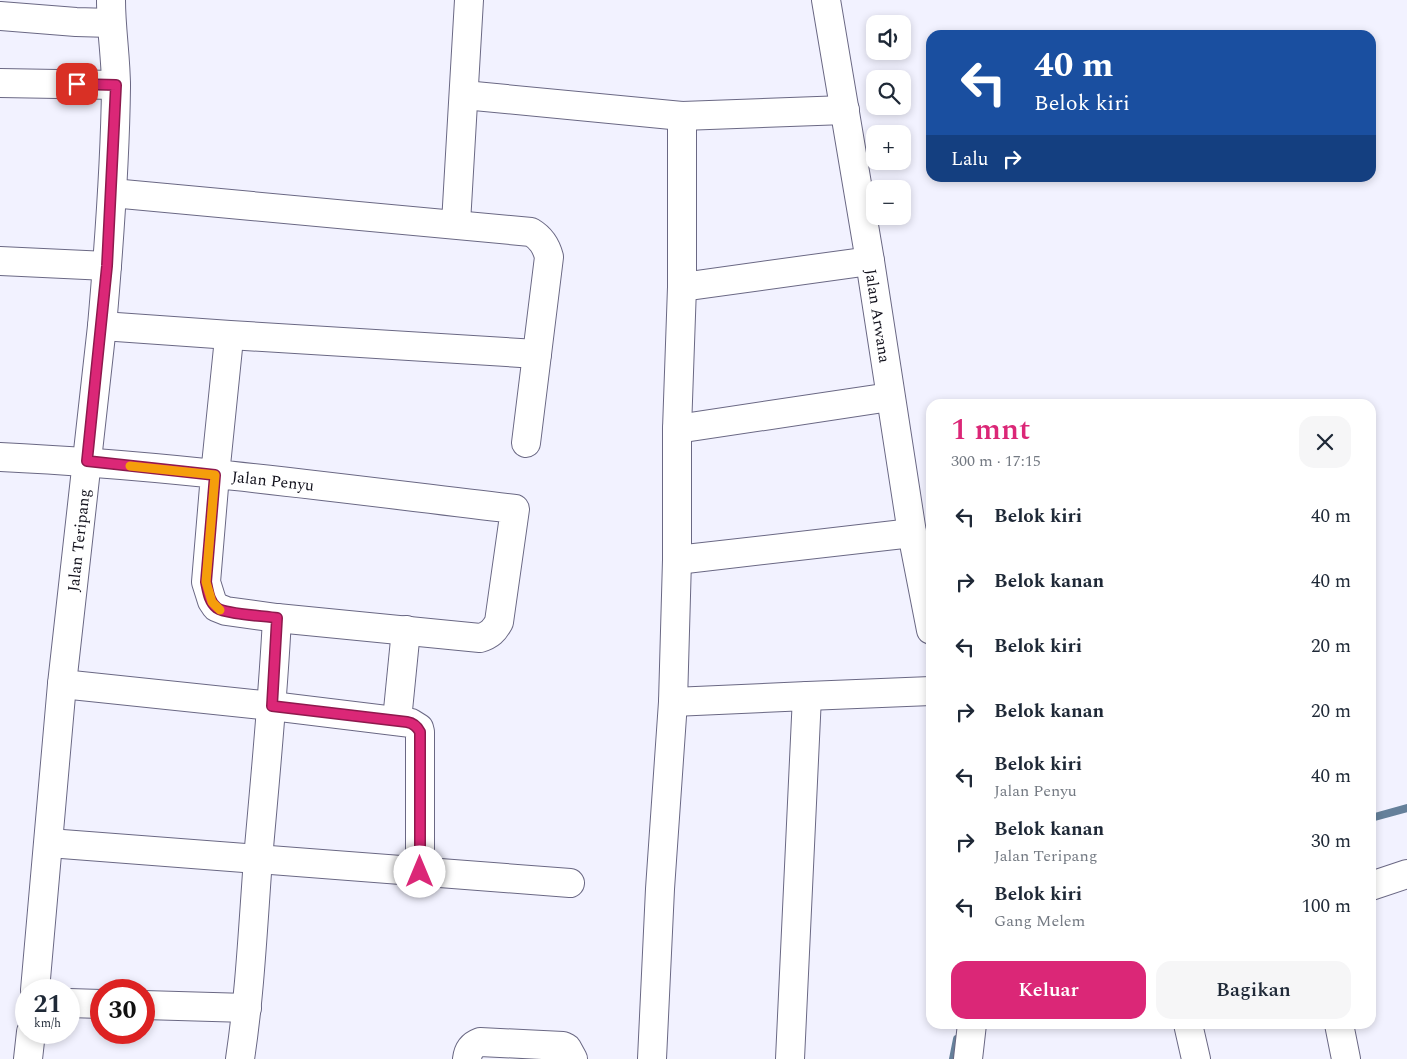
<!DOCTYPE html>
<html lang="id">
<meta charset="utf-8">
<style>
:root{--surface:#fff;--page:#f6f6f7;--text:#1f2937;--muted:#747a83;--accent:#db2777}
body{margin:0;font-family:Spectral,serif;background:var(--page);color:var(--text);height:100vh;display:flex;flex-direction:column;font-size:19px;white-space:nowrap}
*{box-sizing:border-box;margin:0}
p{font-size:16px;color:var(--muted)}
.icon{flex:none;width:28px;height:28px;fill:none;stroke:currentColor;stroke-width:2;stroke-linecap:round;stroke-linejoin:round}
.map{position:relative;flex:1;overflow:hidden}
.panel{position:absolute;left:926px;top:399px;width:450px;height:630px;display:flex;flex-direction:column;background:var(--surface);border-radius:15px;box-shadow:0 2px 8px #0003}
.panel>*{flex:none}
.guide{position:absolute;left:926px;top:30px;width:450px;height:152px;border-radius:15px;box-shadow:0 2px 8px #0003;background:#1a4fa0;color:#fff;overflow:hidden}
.fabs{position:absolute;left:866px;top:15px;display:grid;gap:10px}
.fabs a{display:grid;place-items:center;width:45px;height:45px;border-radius:10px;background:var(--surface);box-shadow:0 2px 8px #0003;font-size:25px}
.speed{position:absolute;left:15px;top:979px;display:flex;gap:10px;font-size:25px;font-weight:700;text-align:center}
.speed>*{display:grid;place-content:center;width:65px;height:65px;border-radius:50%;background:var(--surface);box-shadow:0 2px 8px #0003;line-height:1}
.speed small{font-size:12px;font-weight:400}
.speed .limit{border:8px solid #d22;background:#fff;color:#111}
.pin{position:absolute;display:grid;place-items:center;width:42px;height:42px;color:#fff;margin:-21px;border-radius:10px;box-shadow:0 2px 8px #0006}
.me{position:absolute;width:55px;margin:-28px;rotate:0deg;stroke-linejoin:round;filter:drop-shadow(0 0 4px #0008)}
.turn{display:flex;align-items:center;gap:18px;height:105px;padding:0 25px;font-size:22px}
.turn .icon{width:65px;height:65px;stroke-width:2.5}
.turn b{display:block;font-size:35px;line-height:42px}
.then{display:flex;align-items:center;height:48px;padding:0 25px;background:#0003;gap:10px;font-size:19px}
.round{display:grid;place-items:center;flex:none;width:52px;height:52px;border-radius:15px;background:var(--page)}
.overview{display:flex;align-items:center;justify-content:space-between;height:85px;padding:0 25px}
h1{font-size:30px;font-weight:600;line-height:38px;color:var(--accent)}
.button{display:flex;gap:10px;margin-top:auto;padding:10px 25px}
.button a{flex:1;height:58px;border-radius:15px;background:var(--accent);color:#fff;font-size:20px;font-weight:600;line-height:58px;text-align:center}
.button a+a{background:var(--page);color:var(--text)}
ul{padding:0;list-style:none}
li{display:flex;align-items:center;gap:15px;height:65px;padding:0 25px}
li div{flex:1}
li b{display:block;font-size:19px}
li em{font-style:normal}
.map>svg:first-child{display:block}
</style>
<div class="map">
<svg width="1407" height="1059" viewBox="0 0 1407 1059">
<rect width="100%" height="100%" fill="#f2f2ff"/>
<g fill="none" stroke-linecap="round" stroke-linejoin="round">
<!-- stream -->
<g stroke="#65809a" stroke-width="8">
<path d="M1371,818L1407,808"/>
<path d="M953,1059L957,1039"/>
</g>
<!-- minor casing -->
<g stroke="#6a6884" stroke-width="30">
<g id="minor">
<path id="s1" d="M826,0L870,261L912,533L931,630"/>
<path d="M0,16L76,22L111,23"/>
<path d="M0,83L116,85"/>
<path d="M464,95L682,116L845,110"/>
<path d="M112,193L531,232C541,238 546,245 549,257L526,443"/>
<path d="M456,223L469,0"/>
<path d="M0,261L107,266"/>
<path d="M682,287L870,261"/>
<path d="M102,326L230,335L537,354"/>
<path d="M677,429L890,397"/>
<path id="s2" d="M0,457C172,465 344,489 515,509L499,622C494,631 490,635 480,638L277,618L226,611L216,607L212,601L206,582L215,475L228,348"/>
<path d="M677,560L912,533"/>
<path d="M62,684L272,706L411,723L419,728L420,732V872"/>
<path d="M807,696L931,691"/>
<path d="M673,702L807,696L790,1059"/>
<path d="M397,720L406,630"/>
<path d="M49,843L570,883"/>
<path d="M1371,886L1407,874"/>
<path id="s3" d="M35,990L62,684L102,326C109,246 115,167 116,87C116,58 111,29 111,0"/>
<path d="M69,1003L101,1004"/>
<path d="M144,1005L247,1008"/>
<path d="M1188,1024L1196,1059"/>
<path d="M1339,1024L1346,1059"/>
<path d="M28,1059L31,1032"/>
<path d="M240,1059C250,993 253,926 258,859C265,779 273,699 277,618"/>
<path d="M467,1059C468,1050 472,1045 480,1042L563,1046L567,1048L573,1059"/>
<path d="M652,1059L660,889L673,702L677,560V429L682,287V116"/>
<path d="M968,1059L972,1024"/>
</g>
</g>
<!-- minor -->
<use href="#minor" stroke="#fff" stroke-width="28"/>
</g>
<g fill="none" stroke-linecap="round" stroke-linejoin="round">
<!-- route casing -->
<g stroke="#8e194d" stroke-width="12">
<path id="route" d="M77,84L116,85L107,266L87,461L215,475L206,582C208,591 209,602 217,608C225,614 266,616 277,618L272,706L407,722C413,723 417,726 420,732V872"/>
</g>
<!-- route -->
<use href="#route" stroke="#db2777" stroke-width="9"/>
<!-- slow -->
<path stroke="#f59e0b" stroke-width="9" d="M130,466L215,475L206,582L212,602L220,610"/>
</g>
<g text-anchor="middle" stroke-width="5" stroke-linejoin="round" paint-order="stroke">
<!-- street labels -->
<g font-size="16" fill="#12111c" stroke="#fff">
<text dy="6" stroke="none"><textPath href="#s1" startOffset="320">Jalan Arwana</textPath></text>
<text dy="6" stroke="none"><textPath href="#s2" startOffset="274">Jalan Penyu</textPath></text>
<text dy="6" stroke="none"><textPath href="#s3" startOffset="452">Jalan Teripang</textPath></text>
</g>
</g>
</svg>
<div class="fabs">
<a><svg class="icon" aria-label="sound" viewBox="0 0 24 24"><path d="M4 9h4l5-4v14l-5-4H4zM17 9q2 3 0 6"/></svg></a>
<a><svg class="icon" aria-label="search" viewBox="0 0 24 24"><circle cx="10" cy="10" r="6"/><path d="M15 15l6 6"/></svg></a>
<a>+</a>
<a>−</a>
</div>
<div class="speed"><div>21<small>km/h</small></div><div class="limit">30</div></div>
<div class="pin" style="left:77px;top:84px;background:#d93025"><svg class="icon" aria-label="arrive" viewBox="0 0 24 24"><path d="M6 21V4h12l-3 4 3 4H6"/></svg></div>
<svg class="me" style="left:420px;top:872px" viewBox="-20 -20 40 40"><circle r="19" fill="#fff"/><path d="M0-13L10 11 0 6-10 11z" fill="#db2777"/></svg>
<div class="guide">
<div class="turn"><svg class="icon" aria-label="left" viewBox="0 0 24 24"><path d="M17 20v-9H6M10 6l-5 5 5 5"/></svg><div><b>40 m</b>Belok kiri</div></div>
<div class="then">Lalu<svg class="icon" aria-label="right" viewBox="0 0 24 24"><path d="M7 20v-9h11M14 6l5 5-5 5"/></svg></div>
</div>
<section class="panel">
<div class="overview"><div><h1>1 mnt</h1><p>300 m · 17:15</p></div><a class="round"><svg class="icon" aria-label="close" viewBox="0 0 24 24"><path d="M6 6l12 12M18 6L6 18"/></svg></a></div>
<ul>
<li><svg class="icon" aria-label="left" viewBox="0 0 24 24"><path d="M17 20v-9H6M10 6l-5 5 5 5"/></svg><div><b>Belok kiri</b></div><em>40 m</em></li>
<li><svg class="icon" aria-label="right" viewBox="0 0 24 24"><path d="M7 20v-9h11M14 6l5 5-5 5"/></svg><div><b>Belok kanan</b></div><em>40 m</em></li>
<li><svg class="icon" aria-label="left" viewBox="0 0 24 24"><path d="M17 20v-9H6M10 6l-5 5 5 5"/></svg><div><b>Belok kiri</b></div><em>20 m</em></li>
<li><svg class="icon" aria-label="right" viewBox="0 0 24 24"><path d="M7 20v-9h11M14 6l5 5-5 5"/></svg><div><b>Belok kanan</b></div><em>20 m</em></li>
<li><svg class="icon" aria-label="left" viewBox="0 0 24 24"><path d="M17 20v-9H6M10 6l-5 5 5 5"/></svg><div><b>Belok kiri</b><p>Jalan Penyu</p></div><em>40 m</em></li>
<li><svg class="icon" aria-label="right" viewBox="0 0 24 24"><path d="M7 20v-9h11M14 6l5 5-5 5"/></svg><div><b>Belok kanan</b><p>Jalan Teripang</p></div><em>30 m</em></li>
<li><svg class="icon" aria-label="left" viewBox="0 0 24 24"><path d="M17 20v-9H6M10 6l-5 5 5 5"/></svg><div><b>Belok kiri</b><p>Gang Melem</p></div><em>100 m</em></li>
</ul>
<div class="button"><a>Keluar</a><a>Bagikan</a></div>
</section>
</div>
